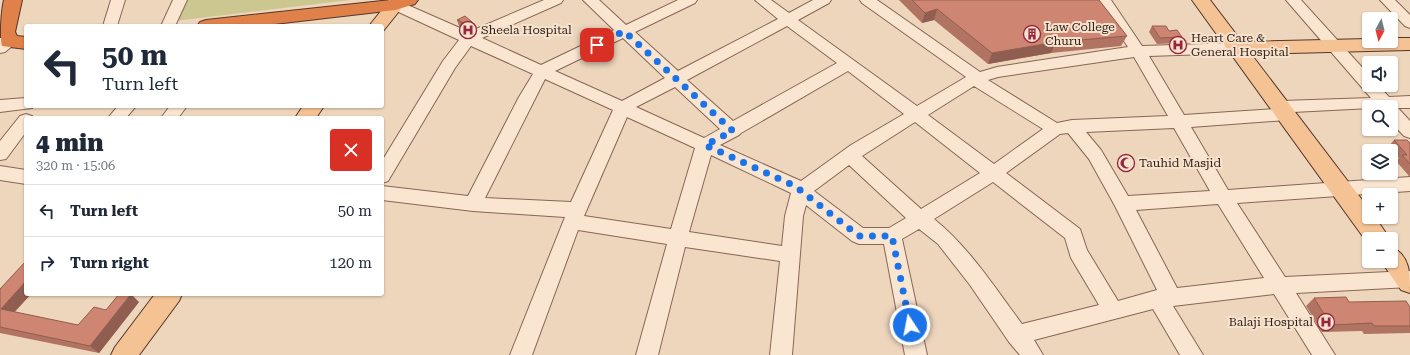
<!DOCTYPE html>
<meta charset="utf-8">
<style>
:root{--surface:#fff;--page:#f6f6f7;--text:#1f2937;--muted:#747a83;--line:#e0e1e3}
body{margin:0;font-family:"Roboto Serif",serif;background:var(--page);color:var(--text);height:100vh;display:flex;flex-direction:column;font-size:15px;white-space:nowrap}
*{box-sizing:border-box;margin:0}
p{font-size:13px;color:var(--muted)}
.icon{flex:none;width:22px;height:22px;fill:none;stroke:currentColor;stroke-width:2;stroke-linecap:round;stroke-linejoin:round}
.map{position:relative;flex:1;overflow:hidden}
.sheet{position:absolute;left:24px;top:116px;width:360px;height:180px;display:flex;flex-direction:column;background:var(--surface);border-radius:4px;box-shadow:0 1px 3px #0004}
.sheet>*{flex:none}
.hud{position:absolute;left:24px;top:24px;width:360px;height:84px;border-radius:4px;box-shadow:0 1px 3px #0004;background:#fff;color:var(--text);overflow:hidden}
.needle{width:26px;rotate:187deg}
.tools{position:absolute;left:1362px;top:12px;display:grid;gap:8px}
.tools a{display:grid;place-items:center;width:36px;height:36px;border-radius:4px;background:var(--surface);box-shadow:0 1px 3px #0004;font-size:20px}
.pin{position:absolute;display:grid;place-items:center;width:34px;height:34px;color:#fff;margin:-17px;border-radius:8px;box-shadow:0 2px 6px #0006}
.me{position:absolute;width:44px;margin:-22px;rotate:349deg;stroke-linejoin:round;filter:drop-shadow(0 0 3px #0008)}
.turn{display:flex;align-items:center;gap:14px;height:84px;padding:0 12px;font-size:18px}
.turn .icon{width:52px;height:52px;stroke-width:2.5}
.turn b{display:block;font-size:28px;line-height:34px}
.round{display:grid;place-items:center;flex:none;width:42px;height:42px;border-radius:4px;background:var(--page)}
.summary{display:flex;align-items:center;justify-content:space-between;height:68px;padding:0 12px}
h1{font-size:24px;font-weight:800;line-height:30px}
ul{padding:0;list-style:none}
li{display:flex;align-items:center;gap:12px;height:52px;padding:0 12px;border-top:1px solid var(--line)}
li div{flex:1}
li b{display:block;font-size:15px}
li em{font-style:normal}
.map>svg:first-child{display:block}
</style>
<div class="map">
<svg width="1410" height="355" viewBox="0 0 1410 355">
<rect width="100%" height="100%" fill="#eed6bd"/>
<!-- green -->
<path fill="#ccc791" d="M184,0H351L175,21Z"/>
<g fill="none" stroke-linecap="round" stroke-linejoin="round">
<!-- minor casing -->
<g stroke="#876656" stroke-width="2">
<g id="minor">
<path d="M111,0H125L117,26H103Z"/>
<path d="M173,0H187L175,26H161Z"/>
<path d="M389,0H403V3L469,32L544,0H563L561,3L482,38L541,65L614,30L583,0H599L626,25L678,0H697L695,3L635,32L678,71L778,19L755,0H771L789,13L813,0H831L829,3L798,20L917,106L966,77L862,3L860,0H877L980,72L997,67L1128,47L1097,0H1111L1142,46L1237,43L1242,44L1245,48L1242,52L1237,53L1149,56L1184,115L1274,109L1273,107L1275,103L1281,101L1371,98L1286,0H1301L1369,75V85H1378L1389,97L1410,96V108H1398L1410,121V138L1404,136L1391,122V107L1293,112L1294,114L1292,118L1286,120L1191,127L1228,190L1410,177V191L1237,203L1285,277L1410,271V287L1296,293L1335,355H1312L1274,294L1173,306L1203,355H1180L1153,309L1034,340L1043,355H1020L1009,342L970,285L938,244L919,229L902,239L927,355H905L884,244H859L852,241L806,205L803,216L792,355H770L780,261L685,247L658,355H636L667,244L578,230L532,355H510L565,217L473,211L382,200V186L468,196L519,97L533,74L471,46L455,68L388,181L382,183V161L443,61L459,40L390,8L388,5ZM787,26L837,63L733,121L687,80ZM623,38L665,78L622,101L555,71ZM1134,57L1168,116L1072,120L1057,123L988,80L998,77ZM848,71L904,114L851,145L801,181L720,145L739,135L741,133ZM545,79L613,110L571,202L485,198ZM974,86L1043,129L994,164L928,115ZM675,87L720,129L704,138L636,107ZM627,117L695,148L671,229L584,216ZM915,122L980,173L921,209L862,156ZM1174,128L1210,191L1128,196L1101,150L1086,132ZM1068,133L1089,159L1115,206L1157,290L1118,301L1087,250L1080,229L1006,173L1060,134ZM711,155L791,193L785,216L782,246L689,232ZM849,165L906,218L889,228H863L814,191ZM993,182L1065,238L1071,258L1099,305L1022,324C995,288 970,248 934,219ZM1218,204L1264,278L1177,288L1136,210Z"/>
<path d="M1380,0H1395L1410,15V28L1405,26Z"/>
<path d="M9,37L14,39L17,42L5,52L0,53V38Z"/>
<path d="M26,98V106H33L32,108L0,112V100Z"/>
<path d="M118,106H136L126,118H108Z"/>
<path d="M170,106H187L178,118H161Z"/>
<path d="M26,114L32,116L33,118H26V132L6,159L0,160V141L20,116Z"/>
<path d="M0,166L26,170V184L0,180Z"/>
</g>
</g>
<!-- major casing -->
<g stroke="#54362b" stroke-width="2">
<g id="major">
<path d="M397,0L401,1L404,5L384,30L382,31V26H369L389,1Z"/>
<path d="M1192,0H1210L1242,42L1369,39V41H1391V38H1410V50L1251,54L1369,209V217H1375L1390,239H1369V245Z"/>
<path d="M303,106H324L316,118H295Z"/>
<path d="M1391,247C1410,255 1410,273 1410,293L1401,290L1381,261H1391Z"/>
<path d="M155,294H182L179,301L139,355H111L115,347Z"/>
</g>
</g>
<!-- highway casing -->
<g stroke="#54362b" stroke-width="2">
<g id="highway">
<path d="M4,0H22L15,32L17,36L26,37V49L2,46C0,36 1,12 4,0Z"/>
<path d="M391,0H418L415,4L395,10L257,26H197L200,22L206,20Z"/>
</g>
</g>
<!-- minor -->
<use href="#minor" fill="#f9e5d0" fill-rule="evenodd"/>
<!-- major -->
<use href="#major" fill="#f4c293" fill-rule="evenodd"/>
<!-- highway -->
<use href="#highway" fill="#e1814a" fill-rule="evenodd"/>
</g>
<!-- wall -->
<g fill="#b17362">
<path d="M899,0H1099L1127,36L1121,46L1051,53L988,64L934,20L922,23Z"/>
<path d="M465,16L474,28L469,30L459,26L457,20Z"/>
<path d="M1152,26L1169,31L1182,37L1179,43L1157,44L1149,32Z"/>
<path d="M1394,140L1410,143V176H1409L1396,161L1399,158L1389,146Z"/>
<path d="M0,289L26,294H31L15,312L78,325L106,310L139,302L99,353L0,333Z"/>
<path d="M1314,298L1349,302L1410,307V333L1364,334L1362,331L1322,332L1306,306Z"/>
</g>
<!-- shaded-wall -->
<g fill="#905e50">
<path d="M937,9L934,20L922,23L925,13Z"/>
<path d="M472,22L474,28L469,30L467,24Z"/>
<path d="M1056,42L1051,53L988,64L992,53Z"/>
<path d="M26,281V294H31L10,316L1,309Z"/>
<path d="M131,294L139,302L99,353L90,346Z"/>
</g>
<!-- building -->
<g fill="#ce8672" stroke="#905e50">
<path d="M912,0H1099L1127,36L1056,42L992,53L937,9L925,13Z"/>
<path d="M465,16L472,22L467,24L457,20Z"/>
<path d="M1152,26H1166L1169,31L1177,30L1182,37L1160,38Z"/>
<path d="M1394,140H1407L1410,143V164L1402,155H1407Z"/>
<path d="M26,261V281L1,309L78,325L94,307L106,310L119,294H131L90,346L0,327V289Z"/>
<path d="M1346,297L1349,302L1406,301L1410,307V326H1374L1372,323L1331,325L1314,298Z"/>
</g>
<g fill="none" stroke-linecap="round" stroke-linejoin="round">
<!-- route -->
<path stroke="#1a73e8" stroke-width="7" stroke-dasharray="0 12.6" d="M597,45L624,31L733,131L705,145L795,186L859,236H892L910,325"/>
</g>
<!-- icons -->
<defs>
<g id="hospital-ring" transform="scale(0.9)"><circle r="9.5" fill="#f6e2cd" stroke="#97253c" stroke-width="1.5"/><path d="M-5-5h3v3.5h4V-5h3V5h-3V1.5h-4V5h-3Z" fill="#97253c"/></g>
<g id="building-ring" transform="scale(0.9)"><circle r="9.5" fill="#f6e2cd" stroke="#97253c" stroke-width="1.5"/><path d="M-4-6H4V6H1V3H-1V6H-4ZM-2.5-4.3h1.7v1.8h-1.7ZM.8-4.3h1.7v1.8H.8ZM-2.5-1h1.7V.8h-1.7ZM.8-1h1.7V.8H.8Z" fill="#97253c"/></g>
<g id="mosque-ring" transform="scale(0.9)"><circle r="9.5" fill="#f6e2cd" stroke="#97253c" stroke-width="1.5"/><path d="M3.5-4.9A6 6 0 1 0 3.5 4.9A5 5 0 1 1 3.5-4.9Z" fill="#97253c"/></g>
</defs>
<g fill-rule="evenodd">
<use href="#hospital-ring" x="468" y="30"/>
<use href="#building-ring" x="1032" y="34"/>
<use href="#hospital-ring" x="1178" y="45"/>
<use href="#mosque-ring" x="1126" y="163"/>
<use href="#hospital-ring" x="1326" y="322"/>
</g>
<g text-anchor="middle" stroke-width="4" stroke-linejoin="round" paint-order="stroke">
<!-- poi labels -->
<g font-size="12" fill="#35231b" stroke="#f6e2cd" text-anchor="start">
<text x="1045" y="31">Law College<tspan x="1045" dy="14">Churu</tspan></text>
<text x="481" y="34">Sheela Hospital</text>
<text x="1191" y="42">Heart Care &amp;<tspan x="1191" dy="14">General Hospital</tspan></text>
<text x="1139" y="167">Tauhid Masjid</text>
<text x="1313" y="326" text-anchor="end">Balaji Hospital</text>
</g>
</g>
</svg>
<div class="tools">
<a><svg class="needle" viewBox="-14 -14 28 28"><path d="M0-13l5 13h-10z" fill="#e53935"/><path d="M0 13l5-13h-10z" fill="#747a83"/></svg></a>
<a><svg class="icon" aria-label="sound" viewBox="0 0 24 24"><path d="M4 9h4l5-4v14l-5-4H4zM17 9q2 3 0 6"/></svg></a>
<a><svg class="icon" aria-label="search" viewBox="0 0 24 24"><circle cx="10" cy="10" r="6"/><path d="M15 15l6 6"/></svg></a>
<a><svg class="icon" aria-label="layers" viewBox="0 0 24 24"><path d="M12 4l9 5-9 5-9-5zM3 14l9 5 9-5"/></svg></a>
<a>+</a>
<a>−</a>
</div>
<div class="pin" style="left:597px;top:45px;background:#d93025"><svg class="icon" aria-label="arrive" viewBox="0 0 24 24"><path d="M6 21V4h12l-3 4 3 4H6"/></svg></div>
<svg class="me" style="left:910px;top:325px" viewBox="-20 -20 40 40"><circle r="17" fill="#1a73e8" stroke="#fff" stroke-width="3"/><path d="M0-11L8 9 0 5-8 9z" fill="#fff"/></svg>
<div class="hud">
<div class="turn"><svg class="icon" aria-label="left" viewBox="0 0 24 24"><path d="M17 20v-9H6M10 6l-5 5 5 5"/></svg><div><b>50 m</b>Turn left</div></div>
</div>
<section class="sheet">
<div class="summary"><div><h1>4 min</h1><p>320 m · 15:06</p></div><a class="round" style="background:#d93025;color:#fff"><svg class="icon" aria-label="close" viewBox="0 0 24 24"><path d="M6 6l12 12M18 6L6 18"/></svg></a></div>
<ul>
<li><svg class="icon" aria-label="left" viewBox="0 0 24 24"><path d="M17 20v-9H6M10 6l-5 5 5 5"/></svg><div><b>Turn left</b></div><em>50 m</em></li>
<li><svg class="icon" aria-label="right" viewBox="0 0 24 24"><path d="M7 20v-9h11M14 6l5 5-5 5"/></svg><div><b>Turn right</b></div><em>120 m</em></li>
</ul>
</section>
</div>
